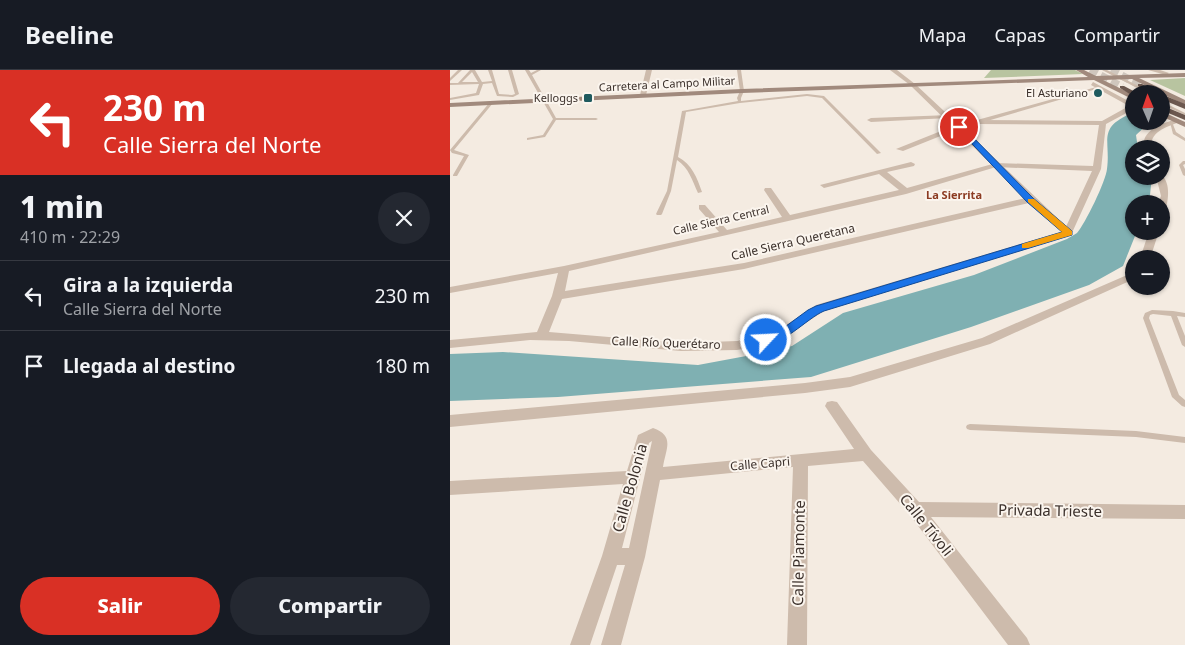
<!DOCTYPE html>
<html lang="es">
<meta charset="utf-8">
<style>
:root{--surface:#171b24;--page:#242831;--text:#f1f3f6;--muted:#9ea1a6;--line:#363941;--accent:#d93025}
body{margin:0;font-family:"Noto Sans",sans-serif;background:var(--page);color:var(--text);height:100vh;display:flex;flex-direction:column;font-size:19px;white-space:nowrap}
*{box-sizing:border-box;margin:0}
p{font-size:16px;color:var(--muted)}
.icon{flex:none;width:28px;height:28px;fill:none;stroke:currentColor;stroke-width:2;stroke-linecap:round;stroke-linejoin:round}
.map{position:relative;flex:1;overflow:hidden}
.side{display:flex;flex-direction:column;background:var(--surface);width:450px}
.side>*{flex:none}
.banner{background:#d93025;color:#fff;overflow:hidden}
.needle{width:32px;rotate:358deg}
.tools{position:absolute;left:675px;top:15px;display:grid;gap:10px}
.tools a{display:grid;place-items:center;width:45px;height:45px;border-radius:50%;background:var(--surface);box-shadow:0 1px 4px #0004;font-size:25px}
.pin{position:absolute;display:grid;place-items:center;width:42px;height:42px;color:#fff;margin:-21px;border:2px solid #fff;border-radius:50%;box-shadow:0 1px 5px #0007}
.me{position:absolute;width:55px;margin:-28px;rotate:65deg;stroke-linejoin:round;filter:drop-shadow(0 0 4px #0008)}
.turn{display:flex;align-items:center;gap:18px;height:105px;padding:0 20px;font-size:22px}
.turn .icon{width:65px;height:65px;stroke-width:2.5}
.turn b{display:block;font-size:35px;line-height:42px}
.round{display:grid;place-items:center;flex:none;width:52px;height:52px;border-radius:26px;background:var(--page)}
.summary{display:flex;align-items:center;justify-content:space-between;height:85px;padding:0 20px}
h1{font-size:30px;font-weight:800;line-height:38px}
.cta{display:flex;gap:10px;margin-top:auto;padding:10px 20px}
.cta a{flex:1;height:58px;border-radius:30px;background:var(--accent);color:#fff;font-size:20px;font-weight:800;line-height:58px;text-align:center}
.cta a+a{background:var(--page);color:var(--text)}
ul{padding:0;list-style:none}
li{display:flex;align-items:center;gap:15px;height:70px;padding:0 20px;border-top:1px solid var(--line)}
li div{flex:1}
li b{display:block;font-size:19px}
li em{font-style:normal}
header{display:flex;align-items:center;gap:30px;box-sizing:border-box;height:70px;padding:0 25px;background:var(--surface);border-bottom:1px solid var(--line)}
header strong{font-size:24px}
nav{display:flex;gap:28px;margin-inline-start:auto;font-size:18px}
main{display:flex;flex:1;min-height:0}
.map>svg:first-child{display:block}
</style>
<header>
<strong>Beeline</strong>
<nav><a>Mapa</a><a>Capas</a><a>Compartir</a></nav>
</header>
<main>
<section class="side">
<div class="banner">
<div class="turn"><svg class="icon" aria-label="left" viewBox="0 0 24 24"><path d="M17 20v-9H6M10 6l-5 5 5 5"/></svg><div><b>230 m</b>Calle Sierra del Norte</div></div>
</div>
<div class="summary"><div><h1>1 min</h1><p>410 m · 22:29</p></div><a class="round"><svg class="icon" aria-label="close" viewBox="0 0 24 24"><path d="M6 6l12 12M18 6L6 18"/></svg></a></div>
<ul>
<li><svg class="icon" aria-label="left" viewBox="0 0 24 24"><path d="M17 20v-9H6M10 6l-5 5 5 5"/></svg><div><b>Gira a la izquierda</b><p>Calle Sierra del Norte</p></div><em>230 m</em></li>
<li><svg class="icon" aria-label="arrive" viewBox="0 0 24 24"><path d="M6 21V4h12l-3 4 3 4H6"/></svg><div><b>Llegada al destino</b></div><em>180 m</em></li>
</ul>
<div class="cta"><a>Salir</a><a>Compartir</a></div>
</section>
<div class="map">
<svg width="735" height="575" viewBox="0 0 735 575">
<rect width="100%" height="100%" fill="#f4ebe1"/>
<!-- green -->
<g fill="#b8c4a0">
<path d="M541,0H625L633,4L534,8Z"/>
<path d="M735,8V26L700,10Z"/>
</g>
<!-- water -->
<path fill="#7fb0b2" d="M684,42V51H701L686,65L688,79H684V106H702L700,125L697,134H684V161H687L673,196L639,215L521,257L361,307L108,327L0,331V284L53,282L248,295L307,284L342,276L393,243L524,205L617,169C620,167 624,165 627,163C635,154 656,111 657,99C661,69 646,58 684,42Z"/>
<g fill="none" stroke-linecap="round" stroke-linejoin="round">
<!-- trunk-tunnel -->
<g stroke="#cfc6bd" stroke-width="8" stroke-dasharray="8 4" stroke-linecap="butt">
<path d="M640,0L672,17"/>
<path d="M661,0L690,15"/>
</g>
<!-- service -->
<g fill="#cdbbac" fill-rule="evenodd">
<path d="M8,0H12L0,11V8Z"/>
<path d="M20,0H25L32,12L42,11L38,0H42L49,24L62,25L65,24L58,0H62L69,24L63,27L47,26L42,13L33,14L29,25L0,30V28L26,23L29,14L0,15V13H8ZM22,2L28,12H12Z"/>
<path d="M75,0H79L81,3L87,0H91L82,5L106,48H146L148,49L146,50H106L95,67L77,70V68L93,65L103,49Z"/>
<path d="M287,0H291L294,21L291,28V31L357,24L374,26L431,83L427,84L372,28L357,26L290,33L236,42L228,87C242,94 247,108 252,122L248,123C242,110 239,98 227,90L221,121L212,144L211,145H207L206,144L217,121L232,41L288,31L287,28L290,21Z"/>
<path d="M652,0H657L704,24H699Z"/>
<path d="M711,31L735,43V45L711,34Z"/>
<path d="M40,32L43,33L4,80L19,85L7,106H3V105L14,86L2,83L0,80Z"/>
<path d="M720,52H722L726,62L735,68V71L723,64Z"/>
<path d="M733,91H735V94L733,95L735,99V106L733,105L729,95Z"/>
<path d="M702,240L723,241L735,243V247L727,246L735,266V277L732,275L721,246L703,244L700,245L699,248L729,325L735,330V337L732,336L722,327L693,248L695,243Z"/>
<path d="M520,354L686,361L735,367V373L686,367L520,360L517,359L516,357L517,355Z"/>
</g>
<!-- minor -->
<g fill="#cdbbac" fill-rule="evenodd">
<path d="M440,0H447L465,14L460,15Z"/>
<path d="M698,0H710L719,3L716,5Z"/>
<path d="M643,12L684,34V39L656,54L651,99L621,165L374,241L334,267L315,275L287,280L231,281L119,271L80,270L0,278V270L87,262L102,226L108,203L0,223V217L114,196L269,162L249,139V135H255L277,160L332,147L314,120L315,118H321L340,145L449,120L429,104L374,118L370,115L461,92L465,94L464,96L437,102L457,118L546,93L643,96L649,55L525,54L521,52L525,50L652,51L679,36L641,15ZM546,97L642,101L614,161L366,235L326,262L314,267L287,271L231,273L99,262L112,229L294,199L583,132L584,130L580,127L294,193L115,221L119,201L456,124Z"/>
<path d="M500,45V47L498,48L421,52L417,50L421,48Z"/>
<path d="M727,49L729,50V52C717,57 698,62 702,79H694C690,60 713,53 727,49Z"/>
<path d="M506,55L513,57L453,81L446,79Z"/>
<path d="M711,104C720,112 719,127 716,138L711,141V134H708L711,126L706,106H711Z"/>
<path d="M699,161H709L700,189H690Z"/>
<path d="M684,202V209L540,274L400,317L355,323L0,357V345L355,313L400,307L532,268Z"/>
<path d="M382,331L387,332L421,380L469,432L735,435V449L481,447L577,568L580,575H558L459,444L413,391L358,396L357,575H337L343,397L210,410L195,487L171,575H151L175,495H167L140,575H120L152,486L173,414L0,425V411L177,401L188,365L203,358C225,366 216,378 213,397L404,379L375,336L377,332ZM202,371L179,478H172L199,373Z"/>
</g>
<!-- tertiary -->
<g fill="#cdbbac" fill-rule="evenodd">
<path d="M196,0H202L196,25L193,27L190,25Z"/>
<path d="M460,13H464L509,55L650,16V18L513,58L621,161V165H615L595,147L460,15Z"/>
</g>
<!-- secondary -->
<g fill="#a18a7d" fill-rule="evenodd">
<path d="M626,0H634L646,6L735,3V7L689,8L735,30V35L682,9L653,10L684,25V30L644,10L292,23L0,37V33L292,19L638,7Z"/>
<path d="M711,41L735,52V57L711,46Z"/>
</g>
<!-- trunk -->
<g fill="#6c584f" fill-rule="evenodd">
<path d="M688,14H692L710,24H701L688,16Z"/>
<path d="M670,16H674L689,24H684L683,26L670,18Z"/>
<path d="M711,24L735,34V39L711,29Z"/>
<path d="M711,35L735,45V50L711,40Z"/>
</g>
</g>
<!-- route -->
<path fill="#1a73e8" stroke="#114b97" d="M507,55H511L583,128L622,161V165L374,241C357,248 331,278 312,273L310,270L312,268L328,262L358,240L366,236L612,162L577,132L507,58Z"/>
<!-- slow -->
<path fill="#f59e0b" d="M578,129H584L622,161V165L578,178H572V174L612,162L578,132Z"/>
<!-- markers -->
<g fill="#1f5a5e" stroke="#fbf5ee" stroke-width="2">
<circle cx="648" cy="23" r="5"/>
<rect x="133" y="23" width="10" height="10" rx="2.5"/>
</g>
<g text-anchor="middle" stroke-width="4" stroke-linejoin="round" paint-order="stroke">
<!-- far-street labels -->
<g font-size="11" fill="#3b302b" stroke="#fbf5ee">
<text transform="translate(217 14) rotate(-3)" y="4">Carretera al Campo Militar</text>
<text transform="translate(271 150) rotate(-13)" y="4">Calle Sierra Central</text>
</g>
<!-- far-poi labels -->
<g font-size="11" fill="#3b302b" stroke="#fbf5ee" text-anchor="end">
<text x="638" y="27">El Asturiano</text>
<text x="128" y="32">Kelloggs</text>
</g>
<!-- far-neighbourhood labels -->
<g font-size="11" font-weight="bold" fill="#8c3b22" stroke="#fbf5ee">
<text x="504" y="129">La Sierrita</text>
</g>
<!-- street labels -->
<g font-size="12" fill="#3b302b" stroke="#fbf5ee">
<text transform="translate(343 172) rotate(-13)" y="4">Calle Sierra Queretana</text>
<text transform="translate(216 273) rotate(2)" y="4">Calle Río Querétaro</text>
<text transform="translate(310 394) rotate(-5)" y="4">Calle Capri</text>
</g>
<!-- near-street labels -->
<g font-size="15" fill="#3b302b" stroke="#fbf5ee">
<text transform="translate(180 418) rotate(-74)" y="5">Calle Bolonia</text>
<text transform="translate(600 441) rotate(1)" y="5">Privada Trieste</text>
<text transform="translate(476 455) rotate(51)" y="5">Calle Tívoli</text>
<text transform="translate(349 483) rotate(-89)" y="5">Calle Piamonte</text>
</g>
</g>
</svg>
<div class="tools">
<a><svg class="needle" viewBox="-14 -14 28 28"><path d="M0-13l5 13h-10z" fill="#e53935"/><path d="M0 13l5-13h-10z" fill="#9ea1a6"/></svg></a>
<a><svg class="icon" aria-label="layers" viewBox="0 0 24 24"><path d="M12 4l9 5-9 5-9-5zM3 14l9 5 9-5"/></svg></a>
<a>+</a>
<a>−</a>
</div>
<div class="pin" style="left:509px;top:57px;background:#d93025"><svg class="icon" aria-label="arrive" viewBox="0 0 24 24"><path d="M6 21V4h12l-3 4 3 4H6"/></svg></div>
<svg class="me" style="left:316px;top:270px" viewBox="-20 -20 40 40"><circle r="17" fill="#1a73e8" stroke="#fff" stroke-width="3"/><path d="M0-11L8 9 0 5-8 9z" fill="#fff"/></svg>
</div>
</main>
